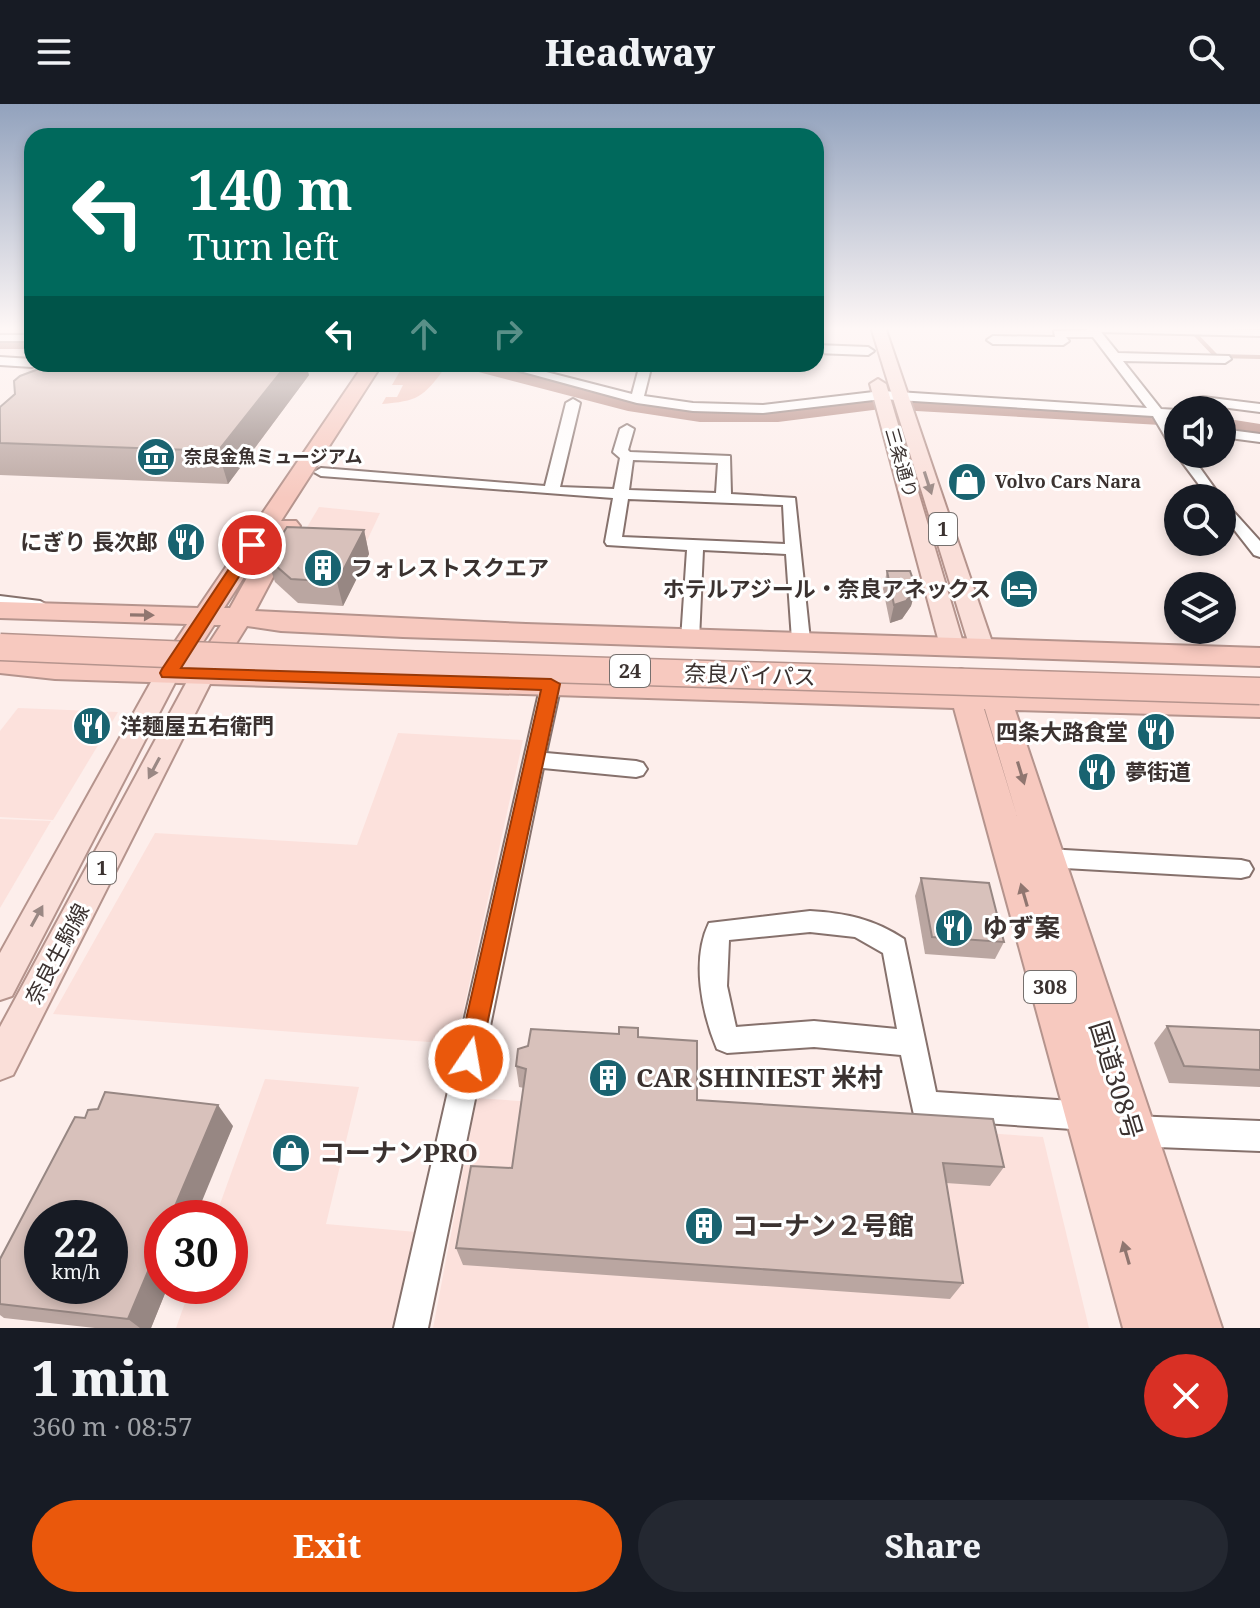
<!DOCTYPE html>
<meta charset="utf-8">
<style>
:root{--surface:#171b24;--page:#242831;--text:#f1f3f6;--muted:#9ea1a6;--accent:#ea580c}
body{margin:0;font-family:"Noto Serif","Noto Sans JP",serif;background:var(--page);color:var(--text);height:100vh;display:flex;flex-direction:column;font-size:30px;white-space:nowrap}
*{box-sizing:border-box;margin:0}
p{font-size:26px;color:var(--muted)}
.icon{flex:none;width:44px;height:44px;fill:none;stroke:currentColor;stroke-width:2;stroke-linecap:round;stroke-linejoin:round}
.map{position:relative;height:1224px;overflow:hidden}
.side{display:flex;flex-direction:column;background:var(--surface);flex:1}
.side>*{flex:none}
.guide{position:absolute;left:24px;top:24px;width:800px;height:244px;border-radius:24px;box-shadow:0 4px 12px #0003;background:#00695c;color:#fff;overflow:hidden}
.controls{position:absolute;left:1164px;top:292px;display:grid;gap:16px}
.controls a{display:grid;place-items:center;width:72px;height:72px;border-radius:50%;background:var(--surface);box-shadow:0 4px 12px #0003;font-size:40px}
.speed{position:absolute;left:24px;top:1096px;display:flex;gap:16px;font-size:40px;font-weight:700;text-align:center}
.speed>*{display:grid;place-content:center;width:104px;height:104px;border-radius:50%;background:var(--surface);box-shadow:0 4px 12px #0003;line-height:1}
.speed small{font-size:20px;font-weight:400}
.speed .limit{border:12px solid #d22;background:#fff;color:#111}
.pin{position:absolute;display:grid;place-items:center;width:68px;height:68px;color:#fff;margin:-34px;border:4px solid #fff;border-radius:50%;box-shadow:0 2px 8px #0007}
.me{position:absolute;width:88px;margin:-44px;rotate:12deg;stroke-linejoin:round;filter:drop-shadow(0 0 6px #0008)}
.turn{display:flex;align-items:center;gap:28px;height:168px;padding:0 32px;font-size:36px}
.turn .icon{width:104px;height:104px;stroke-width:2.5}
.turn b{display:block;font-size:56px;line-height:68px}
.lanes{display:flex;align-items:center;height:76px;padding:0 32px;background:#0003;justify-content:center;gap:40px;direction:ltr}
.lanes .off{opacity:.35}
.round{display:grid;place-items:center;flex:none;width:84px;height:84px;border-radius:42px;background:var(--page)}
.summary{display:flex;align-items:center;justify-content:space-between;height:136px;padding:0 32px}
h1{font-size:48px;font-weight:800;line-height:60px}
.action{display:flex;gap:16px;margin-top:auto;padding:16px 32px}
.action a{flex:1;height:92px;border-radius:48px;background:var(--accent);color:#fff;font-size:32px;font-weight:800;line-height:92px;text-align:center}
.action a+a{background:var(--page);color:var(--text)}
header{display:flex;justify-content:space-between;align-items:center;height:104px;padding:0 32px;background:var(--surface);font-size:36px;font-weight:800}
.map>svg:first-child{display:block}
</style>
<header><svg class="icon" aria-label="menu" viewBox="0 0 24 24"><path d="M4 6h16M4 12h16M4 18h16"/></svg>Headway<svg class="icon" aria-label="search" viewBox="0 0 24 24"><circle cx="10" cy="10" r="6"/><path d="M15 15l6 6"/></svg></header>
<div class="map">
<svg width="1260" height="1224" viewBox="0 0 1260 1224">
<rect width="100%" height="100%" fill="#fdeeeb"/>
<!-- built -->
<g fill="#fce1dc">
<path d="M319,403L380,409L364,443L297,440Z"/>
<path d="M18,604L118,608L53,716L0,713V627Z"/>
<path d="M398,629L523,636L456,940L53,910L155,729L357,741Z"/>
<path d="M0,715L51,717L0,804Z"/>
<path d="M265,975L359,983L326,1120L416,1128L393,1224H176L191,1182H230V1114H215Z"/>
<path d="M477,994L1043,1033L1089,1224H433Z"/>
</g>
<!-- green -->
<path fill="#f1c3b8" d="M404,260L444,265C423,294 417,297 382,300L386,293H397L403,281H392Z"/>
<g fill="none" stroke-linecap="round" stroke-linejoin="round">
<!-- stream -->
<g stroke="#b2867d" stroke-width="4">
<path d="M1195,230L1216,252L1260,253"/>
<path d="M0,254H16"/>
</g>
<!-- river -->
<g fill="#b2867d" fill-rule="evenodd">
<rect x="0" y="233" width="32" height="12"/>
<path d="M464,260H501L629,293L700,304H778L881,291L1178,308V322L881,305L778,318H700L628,307L467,265Z"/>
<path d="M1222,314L1260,320V334L1222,328Z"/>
</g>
<!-- minor casing -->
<g stroke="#86716c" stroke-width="4">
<g id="minor">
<path d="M1085,223L1260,226V232L1101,228L1118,249L1229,252L1231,255L1225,259L1123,257L1161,305L1178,306V314L1167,313L1178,332V350H1190L1223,396L1260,437V453L1254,451L1222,410V394H1209L1176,350L1178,347L1173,346L1153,312L882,295L763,309L693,307L637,299L494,260H515L632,290L640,260H652L644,292L693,299L763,301L882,287L1147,304L1093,233H1066L1069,237L1063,241L993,240L987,236L993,232L1055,233L1054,227L1088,226Z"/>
<rect x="0" y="231" width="32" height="6"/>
<path d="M816,241L868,243L874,247L868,251L816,249Z"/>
<path d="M0,253L32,255V260H37L32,263L0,261Z"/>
<path d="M1203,293L1260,300V308L1198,300V294Z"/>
<path d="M573,295L580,299L560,383L614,385L620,354L613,348L620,325L627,321L634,325L628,346L630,348L730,352L731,390L795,394L810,536L807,540L801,542L792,536L786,450L703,446L699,536L690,542L681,536L687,446L607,441L605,438L613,394L321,372L314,368L321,364L545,382L566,299ZM633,356L718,359L716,389L629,386ZM628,395L783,401L785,440L622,433Z"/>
<path d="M1222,325L1260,330V338L1222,333Z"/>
<path d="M0,492L40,497L49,502L40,507L0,502Z"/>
<path d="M551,574L561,580L546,649L636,657L643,659L647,665L643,671L636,673L543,664L428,1224H394L541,580Z"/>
<path d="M1047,745L1241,756L1249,758L1253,765L1249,772L1241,774L1047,763L1039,761L1035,754L1039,747Z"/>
<path d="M810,807C845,809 874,815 904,835L936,988L1087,998L1097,1002L1101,1012L1097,1022L1087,1026L924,1015L914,1011L901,951L814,943L727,949L717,945C702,909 691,856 709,819ZM810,828L855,833L883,849L897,925L814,917L736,923L727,882L729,836Z"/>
<path d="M1131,1012L1260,1017V1047L1131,1042L1121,1037L1116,1027L1121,1017Z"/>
</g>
</g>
<!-- major casing -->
<g stroke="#b5948d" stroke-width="4">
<g id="major">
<path d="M871,223H885L994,544L991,549H973L970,544Z"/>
<path d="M878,275L886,280L964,542L960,547H944L940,542L870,280Z"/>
<path d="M168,561L177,563L180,569L12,892L0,896V849L156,569L159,563Z"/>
<path d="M203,562L212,564L215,570L13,971L0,976V923L191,570L194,564Z"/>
</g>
</g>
<!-- highway casing -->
<g stroke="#b5948d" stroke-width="4">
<path id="highway" d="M364,260H382L281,417H296L300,422L255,507L526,520L1260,544V562L403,533L281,527L247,522L222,562L949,583L947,575L951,568L961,565L971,568L978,584L982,571L992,568L1002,571L1009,585L1260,593V613L1015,606L1222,1224H1123L954,604L55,575L0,569V551L55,557L160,560L187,520L0,514V498L198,504ZM268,436L230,504H224ZM214,521H221L195,561H188ZM984,605H985L1017,712Z"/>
</g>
<!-- minor -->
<use href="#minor" fill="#fff" fill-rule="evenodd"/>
<!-- major -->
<use href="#major" fill="#fadfd9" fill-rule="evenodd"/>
<!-- highway -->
<use href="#highway" fill="#f7c9bf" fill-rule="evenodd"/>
<!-- highway-bridge casing -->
<g stroke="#b5948d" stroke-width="29" stroke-linecap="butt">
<path id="highway-bridge" d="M0,543L451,562L1260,587"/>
</g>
<!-- highway-bridge -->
<use href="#highway-bridge" stroke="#f7c9bf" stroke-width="26"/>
</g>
<!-- wall -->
<g fill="#baa6a1">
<path d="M309,271L228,380L0,371V303Z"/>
<path d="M364,426L369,450L343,502L298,499L275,478L267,454Z"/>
<path d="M887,467L916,484L911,502L902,515L890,519L883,485Z"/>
<path d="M921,774L1004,838L995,855L925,850L915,792Z"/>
<path d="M1167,922L1260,926V983L1169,979L1154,939Z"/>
<path d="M619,930L638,933L697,996L1004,1063L990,1082L946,1079L963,1179L950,1195L463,1161L456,1144L512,1064L524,984L519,983L516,962Z"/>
<path d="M233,1022L162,1182H168L151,1224H95L4,1214L0,1211V1155Z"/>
</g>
<!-- shaded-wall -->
<g fill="#978783">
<path d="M287,260H306L309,271L228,380L218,347Z"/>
<path d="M364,426L369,450L343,502L337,478Z"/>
<path d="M916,484L911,502L902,515L890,519L894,501Z"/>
<path d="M218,1001L233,1022L195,1114H170Z"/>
<path d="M162,1134V1182H168L151,1224H140L128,1215Z"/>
</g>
<!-- building -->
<g fill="#d8c1bb" stroke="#978783" stroke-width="2" fill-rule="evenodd">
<path d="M52,260H287L218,347L0,339V303L15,290L14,277L20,272Z"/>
<path d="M287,423L364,426L337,478L291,475L267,454Z"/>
<path d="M887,467H910L916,484L906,497L894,501Z"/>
<path d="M921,774L989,779L1004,838L932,833Z"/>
<path d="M1167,922L1260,926V966L1184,962Z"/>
<path d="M619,923L638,924V933L697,937V996L993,1015L1004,1063L943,1059L963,1179L456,1144L471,1062L512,1064L526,965L516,962L518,945L528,942L531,925L619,930Z"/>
<path d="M105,988L218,1001L170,1114H162V1134L128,1215L0,1200V1155L75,1013L85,1014L88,1006L98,1005ZM42,1114H110V1182H42Z"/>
</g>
<!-- one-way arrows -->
<defs><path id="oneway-solid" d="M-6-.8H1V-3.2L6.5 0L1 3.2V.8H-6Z" transform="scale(2)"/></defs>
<g fill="#9a8884">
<use href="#oneway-solid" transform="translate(928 379) rotate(72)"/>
<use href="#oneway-solid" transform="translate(154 664) rotate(118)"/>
<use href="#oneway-solid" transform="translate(37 812) rotate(-61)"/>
</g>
<g fill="#907670">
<use href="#oneway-solid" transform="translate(142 511) rotate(1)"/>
<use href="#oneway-solid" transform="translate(1021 669) rotate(73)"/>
<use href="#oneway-solid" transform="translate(1024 791) rotate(-106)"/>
<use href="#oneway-solid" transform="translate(1126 1149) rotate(-106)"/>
</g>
<!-- sky -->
<linearGradient id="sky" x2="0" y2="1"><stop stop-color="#92a2bd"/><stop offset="0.57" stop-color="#fef7f6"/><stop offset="1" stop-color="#fef7f6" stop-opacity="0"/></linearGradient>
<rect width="1260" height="394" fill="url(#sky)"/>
<!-- route -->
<path fill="#ea580c" stroke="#983908" stroke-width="2" d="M252,437L259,441L181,564L551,575L560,580L478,963L469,967L461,963L457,955L541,586L162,573L160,569L162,565L247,438Z"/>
<!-- icons -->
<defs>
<g id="museum-disc" transform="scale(2)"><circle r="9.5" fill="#196370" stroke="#fff"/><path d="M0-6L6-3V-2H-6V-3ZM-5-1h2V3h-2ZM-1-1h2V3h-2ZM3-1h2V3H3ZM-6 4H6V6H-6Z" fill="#fff"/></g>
<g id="shop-disc" transform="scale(2)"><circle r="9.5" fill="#196370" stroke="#fff"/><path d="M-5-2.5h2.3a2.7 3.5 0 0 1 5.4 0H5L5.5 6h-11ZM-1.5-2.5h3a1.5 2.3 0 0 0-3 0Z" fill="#fff"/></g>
<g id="restaurant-disc" transform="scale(2)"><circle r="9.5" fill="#196370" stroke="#fff"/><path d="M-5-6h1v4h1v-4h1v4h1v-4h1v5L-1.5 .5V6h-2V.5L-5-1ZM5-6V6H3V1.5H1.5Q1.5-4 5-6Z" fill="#fff"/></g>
<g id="building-disc" transform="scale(2)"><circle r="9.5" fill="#196370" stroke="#fff"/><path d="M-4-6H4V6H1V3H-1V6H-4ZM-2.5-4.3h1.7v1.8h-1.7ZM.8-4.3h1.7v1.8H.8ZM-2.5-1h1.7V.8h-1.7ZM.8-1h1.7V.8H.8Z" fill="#fff"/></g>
<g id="hotel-disc" transform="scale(2)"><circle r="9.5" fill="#196370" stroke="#fff"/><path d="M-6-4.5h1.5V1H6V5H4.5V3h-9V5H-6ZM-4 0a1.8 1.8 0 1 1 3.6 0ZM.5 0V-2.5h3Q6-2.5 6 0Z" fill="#fff"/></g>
</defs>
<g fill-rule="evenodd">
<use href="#museum-disc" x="156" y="353"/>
<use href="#shop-disc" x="967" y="378"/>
<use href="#restaurant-disc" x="186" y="438"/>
<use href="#building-disc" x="323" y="464"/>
<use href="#hotel-disc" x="1019" y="485"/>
<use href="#restaurant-disc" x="92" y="622"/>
<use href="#restaurant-disc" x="1156" y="628"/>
<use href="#restaurant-disc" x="1097" y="668"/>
<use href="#restaurant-disc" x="954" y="824"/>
<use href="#building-disc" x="608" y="974"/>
<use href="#shop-disc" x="291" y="1049"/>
<use href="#building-disc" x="704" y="1122"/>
</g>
<g text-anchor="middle" stroke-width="6" stroke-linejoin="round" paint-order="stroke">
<!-- far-poi labels -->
<g font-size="18" font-weight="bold" fill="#3b3230" stroke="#fff" text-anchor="start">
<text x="184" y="359">奈良金魚ミュージアム</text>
<text x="995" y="384">Volvo Cars Nara</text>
</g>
<!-- far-street labels -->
<g font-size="18" fill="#3b3230" stroke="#fff">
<text transform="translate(901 359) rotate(74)" y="6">三条通り</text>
</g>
<!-- shield labels -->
<g fill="#fff" stroke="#76706e" stroke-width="2">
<rect x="929" y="409" width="28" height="32" rx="6"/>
<rect x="610" y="551" width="40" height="32" rx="6"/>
<rect x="88" y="748" width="28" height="32" rx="6"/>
<rect x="1024" y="867" width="52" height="32" rx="6"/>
</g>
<g font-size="20" font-weight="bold" fill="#3b3230">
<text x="943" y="432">1</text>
<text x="630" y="574">24</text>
<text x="102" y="771">1</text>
<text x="1050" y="890">308</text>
</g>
<!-- poi labels -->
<g font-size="22" font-weight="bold" fill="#3b3230" stroke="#fff" text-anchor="end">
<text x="158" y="446">にぎり 長次郎</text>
<text x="351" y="472" text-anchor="start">フォレストスクエア</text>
<text x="991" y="493">ホテルアジール・奈良アネックス</text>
<text x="120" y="630" text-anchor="start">洋麺屋五右衛門</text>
<text x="1128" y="636">四条大路食堂</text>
<text x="1125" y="676" text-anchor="start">夢街道</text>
</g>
<!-- street labels -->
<g font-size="22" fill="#3b3230" stroke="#fff">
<text transform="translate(750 571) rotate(2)" y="8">奈良バイパス</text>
<text transform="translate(57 850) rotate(-62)" y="8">奈良生駒線</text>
</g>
<!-- near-poi labels -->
<g font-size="26" font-weight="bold" fill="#3b3230" stroke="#fff" text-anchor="start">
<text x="982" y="833">ゆず案</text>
<text x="636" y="983">CAR SHINIEST 米村</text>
<text x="319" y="1058">コーナンPRO</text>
<text x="732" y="1131">コーナン２号館</text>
</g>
<!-- near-street labels -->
<g font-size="26" fill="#3b3230" stroke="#fff">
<text transform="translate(1116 976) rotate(73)" y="9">国道308号</text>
</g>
</g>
</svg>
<div class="controls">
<a><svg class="icon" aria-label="sound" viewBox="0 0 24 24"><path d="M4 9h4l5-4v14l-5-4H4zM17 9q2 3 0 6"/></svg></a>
<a><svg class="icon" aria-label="search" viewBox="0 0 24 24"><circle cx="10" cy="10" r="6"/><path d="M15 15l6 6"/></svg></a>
<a><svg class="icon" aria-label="layers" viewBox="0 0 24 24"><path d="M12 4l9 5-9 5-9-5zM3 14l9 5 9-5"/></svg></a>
</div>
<div class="speed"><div>22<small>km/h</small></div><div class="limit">30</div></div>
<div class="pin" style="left:252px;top:441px;background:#d93025"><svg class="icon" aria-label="arrive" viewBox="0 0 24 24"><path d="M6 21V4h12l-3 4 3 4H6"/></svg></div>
<svg class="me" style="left:469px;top:955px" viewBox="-20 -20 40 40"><circle r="17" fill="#ea580c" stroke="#fff" stroke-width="3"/><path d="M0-11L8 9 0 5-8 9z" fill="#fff"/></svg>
<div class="guide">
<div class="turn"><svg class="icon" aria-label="left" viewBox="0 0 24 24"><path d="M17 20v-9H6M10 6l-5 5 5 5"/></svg><div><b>140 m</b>Turn left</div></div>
<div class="lanes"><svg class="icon" aria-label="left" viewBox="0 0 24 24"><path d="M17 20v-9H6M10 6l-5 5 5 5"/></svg><svg class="icon off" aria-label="ahead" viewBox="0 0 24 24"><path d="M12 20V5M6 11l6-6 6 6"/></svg><svg class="icon off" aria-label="right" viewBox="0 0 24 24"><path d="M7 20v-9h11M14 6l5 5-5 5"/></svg></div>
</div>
</div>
<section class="side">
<div class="summary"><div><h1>1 min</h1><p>360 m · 08:57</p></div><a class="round" style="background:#d93025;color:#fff"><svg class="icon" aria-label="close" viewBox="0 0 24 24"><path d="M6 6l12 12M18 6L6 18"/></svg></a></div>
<div class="action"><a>Exit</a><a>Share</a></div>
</section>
